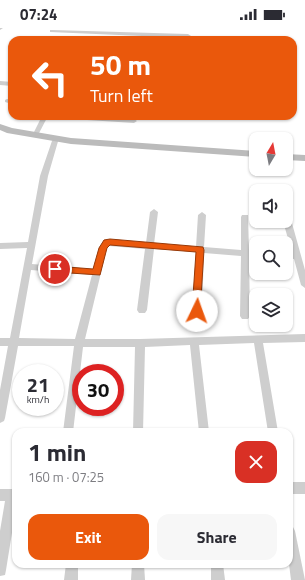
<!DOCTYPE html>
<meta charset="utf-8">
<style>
:root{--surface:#fff;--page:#f7f7f7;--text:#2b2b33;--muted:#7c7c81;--accent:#ea580c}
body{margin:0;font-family:"Titillium Web",sans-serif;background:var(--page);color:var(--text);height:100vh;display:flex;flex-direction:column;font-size:15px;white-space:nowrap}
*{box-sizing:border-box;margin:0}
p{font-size:13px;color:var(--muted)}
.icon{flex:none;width:22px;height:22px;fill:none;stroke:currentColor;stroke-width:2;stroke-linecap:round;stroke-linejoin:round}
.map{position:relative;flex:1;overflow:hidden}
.drawer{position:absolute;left:12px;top:400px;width:281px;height:140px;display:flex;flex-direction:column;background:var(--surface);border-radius:12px;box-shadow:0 1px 3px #0004}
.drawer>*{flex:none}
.top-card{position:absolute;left:8px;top:8px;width:289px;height:84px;border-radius:12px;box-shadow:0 1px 3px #0004;background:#ea580c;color:#fff;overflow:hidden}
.needle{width:26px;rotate:10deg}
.controls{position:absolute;left:249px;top:104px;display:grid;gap:8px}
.controls a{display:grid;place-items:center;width:44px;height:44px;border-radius:8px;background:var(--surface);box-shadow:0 1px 3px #0004;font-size:20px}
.speed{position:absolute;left:12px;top:336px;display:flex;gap:8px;font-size:20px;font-weight:700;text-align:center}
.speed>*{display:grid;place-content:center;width:52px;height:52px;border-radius:50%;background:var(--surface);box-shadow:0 1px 3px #0004;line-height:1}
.speed small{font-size:10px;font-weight:400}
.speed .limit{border:6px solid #d22;background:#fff;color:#111}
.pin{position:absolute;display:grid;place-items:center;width:34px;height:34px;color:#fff;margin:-17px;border:2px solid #fff;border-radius:50%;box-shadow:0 1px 4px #0007}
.me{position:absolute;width:44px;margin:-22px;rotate:3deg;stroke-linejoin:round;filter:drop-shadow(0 0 3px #0008)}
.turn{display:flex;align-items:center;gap:14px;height:84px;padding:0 16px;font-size:18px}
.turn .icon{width:52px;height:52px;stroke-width:2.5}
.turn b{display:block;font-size:28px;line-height:34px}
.round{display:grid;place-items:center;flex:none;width:42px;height:42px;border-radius:12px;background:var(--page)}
.headline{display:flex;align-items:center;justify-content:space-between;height:68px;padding:0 16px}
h1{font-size:24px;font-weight:700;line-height:30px}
.button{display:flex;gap:8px;margin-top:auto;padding:8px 16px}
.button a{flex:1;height:46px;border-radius:12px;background:var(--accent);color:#fff;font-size:16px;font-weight:700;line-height:46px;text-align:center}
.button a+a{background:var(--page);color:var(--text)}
.status{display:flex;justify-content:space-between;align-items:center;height:28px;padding:0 20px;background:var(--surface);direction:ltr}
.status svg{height:11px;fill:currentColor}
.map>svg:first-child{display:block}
</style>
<div class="status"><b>07:24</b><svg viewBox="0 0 49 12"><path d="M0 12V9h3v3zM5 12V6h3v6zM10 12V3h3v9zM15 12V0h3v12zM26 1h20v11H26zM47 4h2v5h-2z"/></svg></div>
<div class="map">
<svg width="305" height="552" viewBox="0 0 305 552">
<rect width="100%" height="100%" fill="#fff"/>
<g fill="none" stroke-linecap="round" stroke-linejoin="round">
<!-- street -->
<g fill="#cecece" fill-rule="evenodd">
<path d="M0,0H3L0,2Z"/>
<path d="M52,2L188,6L191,8L188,10L50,4V2Z"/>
<path d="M0,53L12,54V58L0,57Z"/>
<path d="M7,71L12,72V76L5,74V72Z"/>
<path d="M42,88H48L38,107H34L33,106Z"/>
<path d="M53,88H85L134,91L137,93L134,95L56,90Z"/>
<path d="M56,108L59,110L48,148L32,236L93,241L99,219L104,213L146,215L150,184L154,181L158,184L154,216L196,219L198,187L202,184L206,187L204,219L241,222V189L242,187H248L249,223H256V229L249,228L250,288L248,291H242L240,288L241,228L204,225L202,283L200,286H194L192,283L196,224L154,221L147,282L145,285H139L137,282L145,221L109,218L107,220L85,311H140L305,306V314L263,315L278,404H268L254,315L199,317L209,404H199L190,317L145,319L143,404H133L135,319H83L73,404H63L74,318H18L5,390L4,393L0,395V362L8,318H0V310H10L27,220L0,221V215L28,214L40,148L53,110ZM31,242L92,247L75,311L19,310Z"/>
<path d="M286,185L290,188L305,242V260L301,257L294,231L286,230V224L292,225L283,193H286Z"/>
<rect x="289" y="454" width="16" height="12"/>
<path d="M0,461H16V480L6,542L5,547L0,548V503L5,473H0Z"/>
<path d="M289,497L293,499L295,503L305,552H291L289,536Z"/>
<path d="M66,536H78V552H64Z"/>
<path d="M132,536H144L145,552H131Z"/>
<path d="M211,536H223L225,552H211Z"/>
</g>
<!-- secondary -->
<g fill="#bbb" fill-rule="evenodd">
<path d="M0,96L12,100L71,110L256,123V129L71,116L7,105L0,102Z"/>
<path d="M286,126L305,127V133L286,132Z"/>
</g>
</g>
<!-- route -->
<path fill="#ea580c" stroke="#983908" d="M110,211L203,219L204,222L200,285H193L192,283L196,224L110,217L107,220L100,247L55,244L51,241L55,238L93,241L99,220L104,212Z"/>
</svg>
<div class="controls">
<a><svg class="needle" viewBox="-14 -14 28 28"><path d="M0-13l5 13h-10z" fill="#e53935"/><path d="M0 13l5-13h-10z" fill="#7c7c81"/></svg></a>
<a><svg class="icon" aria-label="sound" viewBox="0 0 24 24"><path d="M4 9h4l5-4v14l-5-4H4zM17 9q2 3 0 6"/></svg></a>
<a><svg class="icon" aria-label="search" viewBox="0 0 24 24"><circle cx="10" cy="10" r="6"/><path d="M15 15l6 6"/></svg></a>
<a><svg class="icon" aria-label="layers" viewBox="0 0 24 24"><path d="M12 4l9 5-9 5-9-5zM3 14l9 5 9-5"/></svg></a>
</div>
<div class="speed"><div>21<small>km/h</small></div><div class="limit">30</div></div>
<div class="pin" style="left:55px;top:241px;background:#d93025"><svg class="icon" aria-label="arrive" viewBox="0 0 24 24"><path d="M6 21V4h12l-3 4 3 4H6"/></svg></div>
<svg class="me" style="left:197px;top:283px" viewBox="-20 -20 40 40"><circle r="19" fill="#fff"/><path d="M0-13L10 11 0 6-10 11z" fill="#ea580c"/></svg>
<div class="top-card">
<div class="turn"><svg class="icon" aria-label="left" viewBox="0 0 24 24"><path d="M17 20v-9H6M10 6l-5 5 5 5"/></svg><div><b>50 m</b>Turn left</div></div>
</div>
<section class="drawer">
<div class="headline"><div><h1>1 min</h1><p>160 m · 07:25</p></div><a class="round" style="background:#d93025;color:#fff"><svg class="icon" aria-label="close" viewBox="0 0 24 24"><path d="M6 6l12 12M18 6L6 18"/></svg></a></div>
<div class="button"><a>Exit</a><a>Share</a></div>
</section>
</div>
